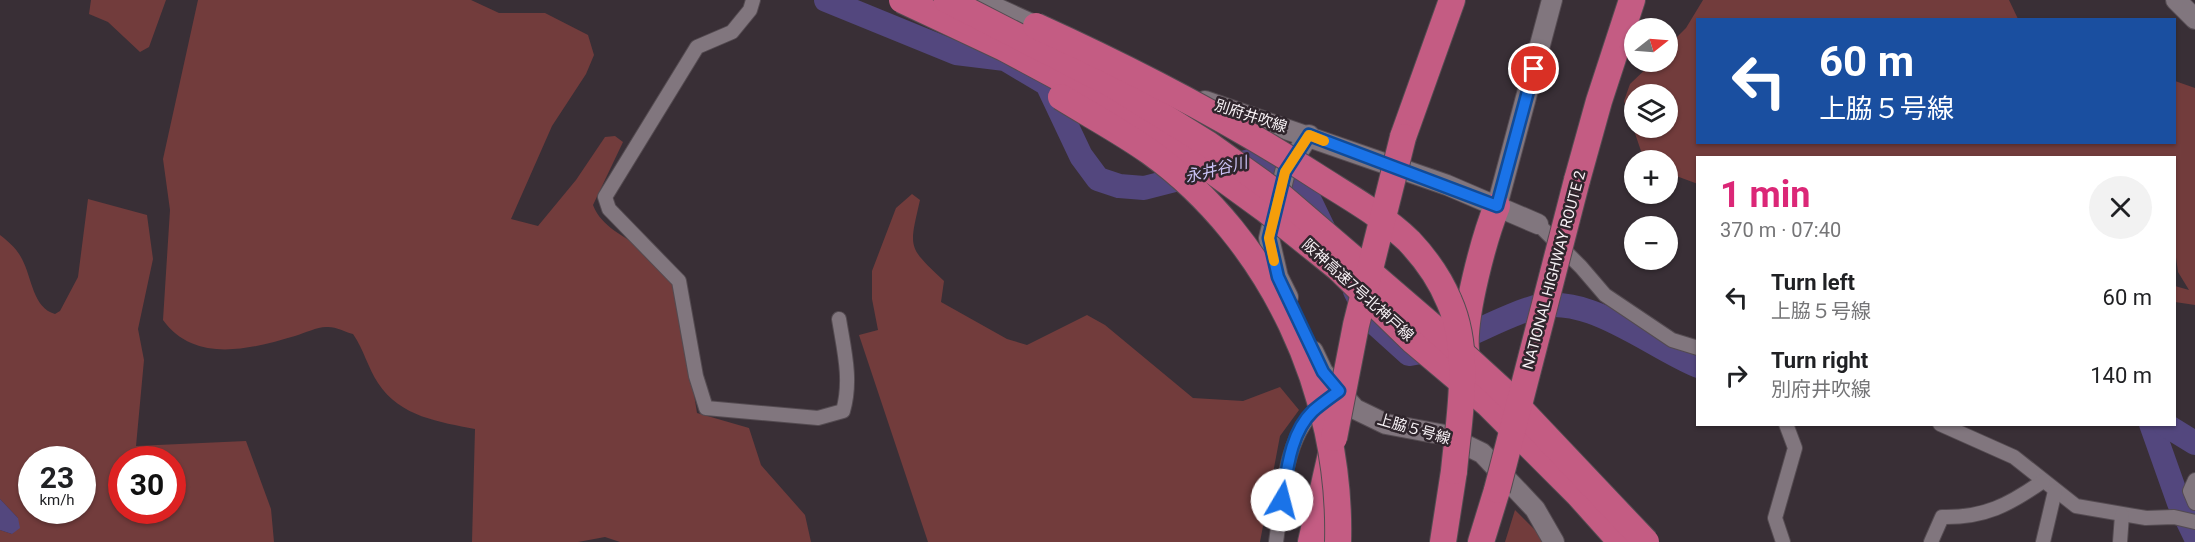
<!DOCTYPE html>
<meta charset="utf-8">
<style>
:root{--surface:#fff;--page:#f2f2f2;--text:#202124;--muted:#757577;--accent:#db2777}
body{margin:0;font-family:Roboto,"Noto Sans JP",sans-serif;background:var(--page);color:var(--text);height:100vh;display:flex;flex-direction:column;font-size:22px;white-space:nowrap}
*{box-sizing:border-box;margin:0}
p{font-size:20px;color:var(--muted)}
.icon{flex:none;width:33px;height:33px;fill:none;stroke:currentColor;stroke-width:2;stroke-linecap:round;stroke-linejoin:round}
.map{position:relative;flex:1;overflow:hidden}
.drawer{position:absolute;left:1696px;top:156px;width:480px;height:270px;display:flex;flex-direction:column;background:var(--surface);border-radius:0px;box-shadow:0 2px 4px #0004}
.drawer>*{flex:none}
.guide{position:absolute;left:1696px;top:18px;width:480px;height:126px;border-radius:0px;box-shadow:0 2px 4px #0004;background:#1a4fa0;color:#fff;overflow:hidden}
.needle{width:39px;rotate:73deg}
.fabs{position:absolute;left:1624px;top:18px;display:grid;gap:12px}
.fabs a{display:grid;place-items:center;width:54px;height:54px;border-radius:50%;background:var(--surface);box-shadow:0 2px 4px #0004;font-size:30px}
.speed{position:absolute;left:18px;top:446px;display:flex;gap:12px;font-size:30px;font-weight:700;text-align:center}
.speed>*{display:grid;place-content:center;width:78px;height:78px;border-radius:50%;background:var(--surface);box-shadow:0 2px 4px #0004;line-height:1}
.speed small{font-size:15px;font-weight:400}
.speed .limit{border:9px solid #d22;background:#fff;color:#111}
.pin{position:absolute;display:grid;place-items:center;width:51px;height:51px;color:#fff;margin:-26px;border:3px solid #fff;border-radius:50%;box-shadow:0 2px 6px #0007}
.me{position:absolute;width:66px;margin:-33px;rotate:8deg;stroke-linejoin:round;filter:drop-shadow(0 0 4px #0008)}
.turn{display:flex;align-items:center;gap:21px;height:126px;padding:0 24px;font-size:27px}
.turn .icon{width:78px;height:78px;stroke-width:2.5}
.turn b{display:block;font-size:42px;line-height:51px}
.round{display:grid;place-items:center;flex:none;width:63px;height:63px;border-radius:32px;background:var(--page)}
.headline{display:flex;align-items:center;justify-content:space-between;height:102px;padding:0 24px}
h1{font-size:36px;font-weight:700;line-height:45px;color:var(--accent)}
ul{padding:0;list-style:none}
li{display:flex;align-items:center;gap:18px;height:78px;padding:0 24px}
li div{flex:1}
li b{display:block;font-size:22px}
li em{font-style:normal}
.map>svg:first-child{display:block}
</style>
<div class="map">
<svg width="2195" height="542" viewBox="0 0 2195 542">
<rect width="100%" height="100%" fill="#392f36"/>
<!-- green -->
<g fill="#723c3c" fill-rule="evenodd">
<path d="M91,0H166L149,47L140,52L108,22L89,14Z"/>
<path d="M198,0H471L499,13H545L588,35L594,55L586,74L552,126L511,219L538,226L576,180L605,137L615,136L623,142L593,205C602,228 624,235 642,249C657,261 670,277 678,294L697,413L749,428L761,465L805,515L811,542H620L605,537L578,542H472L475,429C440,422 400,417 378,383C368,368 364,350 353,334C345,332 335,326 326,327C317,327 305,333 295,336C251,349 195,364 163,320L170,210L163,159Z"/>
<path d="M1703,0H2009L2018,19L1698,20V142H2175V81L2195,88V305L2175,302V286L2189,290L2178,272L2175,250V158H1698V184L1668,173V160H1651L1641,151L1624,101L1630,84L1653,62H1668V46L1686,28ZM1668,94V128H1635V94Z"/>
<path d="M912,194L920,200C909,249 907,246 944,281L941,302L1007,339L1027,345L1087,315L1105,325L1193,398L1243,401L1280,387L1299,410L1280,436L1260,542H928L859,335L878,330L872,299V271L896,208Z"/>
<path d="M88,199L147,215L153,259L138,329L144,360L136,446L246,441L271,509L274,542H0V530L12,534L18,518L0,499V235C9,242 17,249 22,259C32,278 33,308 55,314L60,311L78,277ZM32,459H82V510H32ZM122,459H172V510H122Z"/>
<path d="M1515,510L1547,542H1505Z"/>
</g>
<!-- water -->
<path fill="#53477e" d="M0,499L18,518L20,528L12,534L0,530Z"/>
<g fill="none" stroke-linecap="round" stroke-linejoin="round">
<!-- river -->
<g stroke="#53477e" stroke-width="24">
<path d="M826,0L956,53L1005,59L1047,84L1081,156L1098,179L1119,186L1144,188L1265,157L1299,178L1327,236"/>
<path d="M1355,291L1368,317L1409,354C1452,348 1487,323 1529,309C1584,289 1649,346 1698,366"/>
<path d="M2151,424L2179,503L2195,536"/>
<path d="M2164,424L2195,443"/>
</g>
<!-- street casing -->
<g stroke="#544b51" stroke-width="16">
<g id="street">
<path d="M753,0L750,10L732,32L697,47L605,197L609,209L679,281L696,376L706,408L818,418L843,411C852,380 844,350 839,319"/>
<path d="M1538,224L1581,267L1605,295L1672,340L1698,348"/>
<path d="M1940,424L2014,457L2076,506L2146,518L2174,517L2195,522"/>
<path d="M2195,480L2190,491L2195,503"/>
<path d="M1276,542C1283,496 1283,434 1323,403"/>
<path d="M1783,542L1775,518L1795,448L1786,424"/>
<path d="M1931,542L1942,517C1984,518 2009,505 2043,481"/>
<path d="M2043,542L2055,491"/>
<path d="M2120,542L2122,515"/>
</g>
</g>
<!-- secondary casing -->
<g stroke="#544b51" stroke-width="22">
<g id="secondary">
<path d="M979,0L1047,31"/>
<path d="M2176,0L2195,19"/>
<path d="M1205,101L1447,185L1538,224"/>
<path d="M1497,206L1552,0"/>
<path d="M1288,297L1278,277L1269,238L1285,172L1309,135"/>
<path d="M1313,351L1323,372L1355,409L1386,424L1445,435L1482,453L1535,509L1554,542"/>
</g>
</g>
<!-- highway casing -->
<g stroke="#544b51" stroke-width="28">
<g id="highway">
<path d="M1403,137L1452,0"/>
<path d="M1577,180L1599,101L1632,0"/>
<path d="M1466,350C1463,316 1484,238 1497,206"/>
<path d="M1311,542L1331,454"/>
<path d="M1443,542L1454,471"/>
<path d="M1481,542L1497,490"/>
</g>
</g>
<!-- street -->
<use href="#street" stroke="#81767e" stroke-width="14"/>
<!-- secondary -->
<use href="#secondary" stroke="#81767e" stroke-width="20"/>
<!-- highway -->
<use href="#highway" stroke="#c45c83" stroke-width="26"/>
<!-- highway-bridge casing -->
<g stroke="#544b51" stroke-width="28" stroke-linecap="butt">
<g id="highway-bridge">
<path d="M902,0L1004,48L1099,99L1196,159L1266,210L1338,268L1412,340L1488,404L1578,494L1621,542"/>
<path d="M947,0L1111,84L1208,144L1282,197L1432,326L1501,389L1646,542"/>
<path d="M1036,26C1133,70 1226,118 1316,176C1347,196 1382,215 1409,241C1425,258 1440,279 1449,301C1472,352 1459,417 1454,471"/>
<path d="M1061,97C1090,115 1122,132 1150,152C1272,240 1342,394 1338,542"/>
<path d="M1334,438L1356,325L1403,137"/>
<path d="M1497,490L1577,180"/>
</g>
</g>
<!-- highway-bridge -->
<use href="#highway-bridge" stroke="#c45c83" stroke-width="26"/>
</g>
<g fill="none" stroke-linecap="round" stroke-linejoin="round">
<!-- route casing -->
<g stroke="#114b97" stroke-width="15">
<path id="route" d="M1282,500C1287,471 1290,433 1313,411C1321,404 1331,397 1339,391L1323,372L1278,277L1269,238L1285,172L1309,135L1497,206L1534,69"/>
</g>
<!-- route -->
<use href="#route" stroke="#1a73e8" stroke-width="10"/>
<!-- slow -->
<path stroke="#f59e0b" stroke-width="10" d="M1274,261L1269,238L1285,172L1309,135L1324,141"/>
</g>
<g text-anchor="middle" stroke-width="5" stroke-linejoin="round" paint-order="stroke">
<!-- street labels -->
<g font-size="15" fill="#f7f1f5" stroke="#2f252c">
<text transform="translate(1251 116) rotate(18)" y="5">別府井吹線</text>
<text transform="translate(1554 270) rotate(-75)" y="5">NATIONAL HIGHWAY ROUTE 2</text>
<text transform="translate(1358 290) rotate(42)" y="5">阪神高速7号北神戸線</text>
<text transform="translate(1414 429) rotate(16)" y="5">上脇５号線</text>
</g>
<!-- water labels -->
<g font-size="16" font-style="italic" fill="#c9c1f4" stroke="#2f252c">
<text transform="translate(1216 169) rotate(-14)" y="6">永井谷川</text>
</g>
</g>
</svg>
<div class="fabs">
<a><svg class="needle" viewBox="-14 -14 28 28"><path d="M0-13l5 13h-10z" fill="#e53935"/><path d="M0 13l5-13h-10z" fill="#757577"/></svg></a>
<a><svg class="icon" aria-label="layers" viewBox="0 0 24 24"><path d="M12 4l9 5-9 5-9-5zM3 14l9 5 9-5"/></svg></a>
<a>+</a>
<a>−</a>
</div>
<div class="speed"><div>23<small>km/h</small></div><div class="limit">30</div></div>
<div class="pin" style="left:1534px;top:69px;background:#d93025"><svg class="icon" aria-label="arrive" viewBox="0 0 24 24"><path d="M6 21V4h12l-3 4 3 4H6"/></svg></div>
<svg class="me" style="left:1282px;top:500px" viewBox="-20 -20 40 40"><circle r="19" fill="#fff"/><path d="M0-13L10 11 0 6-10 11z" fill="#1a73e8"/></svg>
<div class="guide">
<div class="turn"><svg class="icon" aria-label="left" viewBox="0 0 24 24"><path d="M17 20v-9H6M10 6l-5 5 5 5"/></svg><div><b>60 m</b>上脇５号線</div></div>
</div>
<section class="drawer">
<div class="headline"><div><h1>1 min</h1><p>370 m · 07:40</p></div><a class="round"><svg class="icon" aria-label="close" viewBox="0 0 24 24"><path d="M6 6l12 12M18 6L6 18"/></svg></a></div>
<ul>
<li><svg class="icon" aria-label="left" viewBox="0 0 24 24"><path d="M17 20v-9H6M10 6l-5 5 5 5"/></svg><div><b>Turn left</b><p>上脇５号線</p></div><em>60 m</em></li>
<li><svg class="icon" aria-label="right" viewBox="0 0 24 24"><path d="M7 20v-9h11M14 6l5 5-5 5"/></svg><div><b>Turn right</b><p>別府井吹線</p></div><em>140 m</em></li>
</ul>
</section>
</div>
